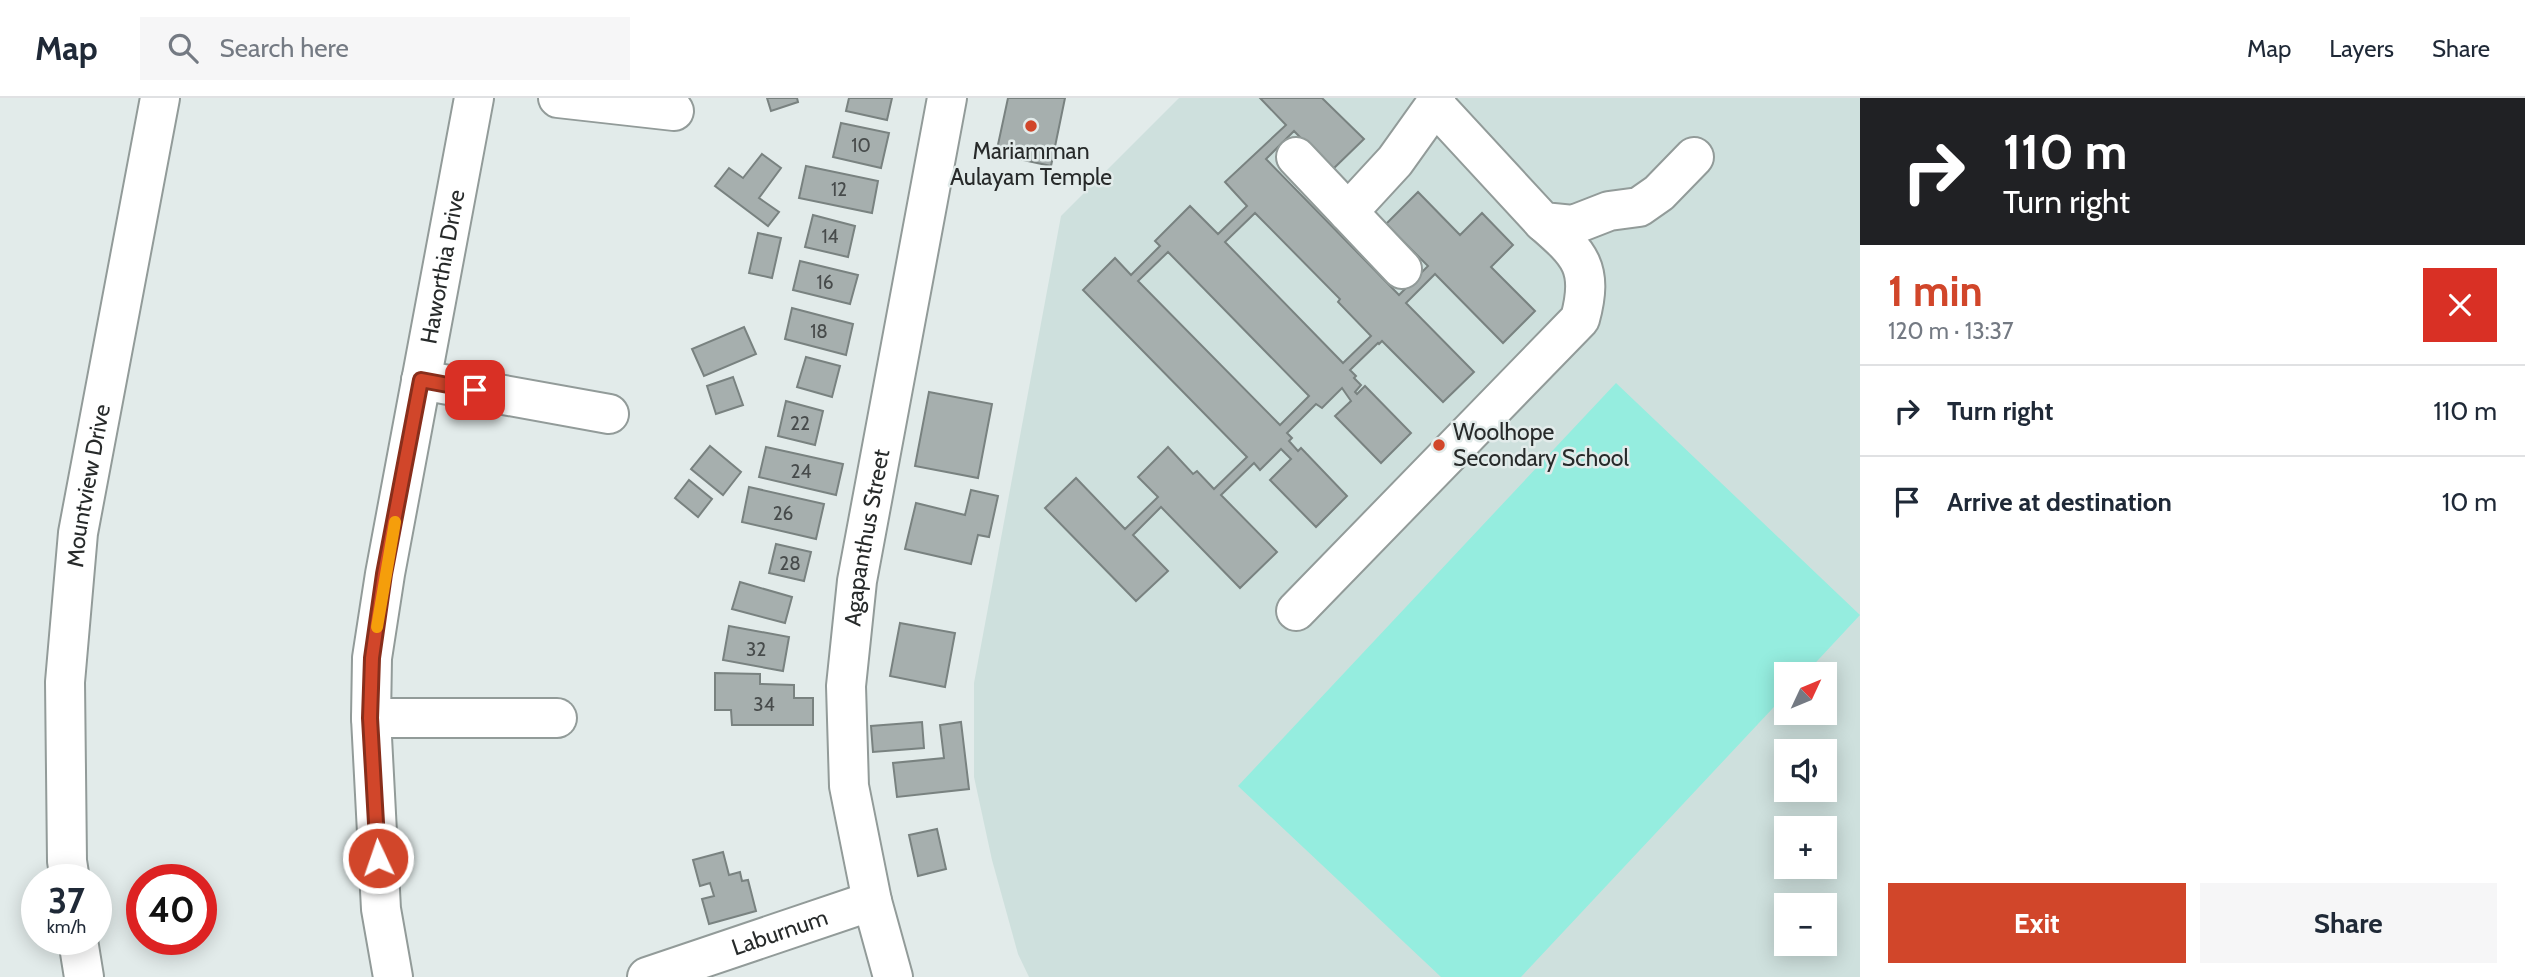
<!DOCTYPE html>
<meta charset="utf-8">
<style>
:root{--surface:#fff;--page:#f6f6f7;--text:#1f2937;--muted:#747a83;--line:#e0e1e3;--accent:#d1462a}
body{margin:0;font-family:Cabin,sans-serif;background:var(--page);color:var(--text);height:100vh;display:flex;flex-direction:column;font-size:26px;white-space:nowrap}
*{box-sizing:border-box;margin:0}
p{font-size:23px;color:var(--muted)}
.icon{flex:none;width:38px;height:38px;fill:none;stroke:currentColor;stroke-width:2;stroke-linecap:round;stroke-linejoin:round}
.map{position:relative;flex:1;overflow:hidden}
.sheet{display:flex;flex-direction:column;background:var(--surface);width:665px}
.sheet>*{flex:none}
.hud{background:#202124;color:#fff;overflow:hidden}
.needle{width:46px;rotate:46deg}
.controls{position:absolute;left:1774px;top:564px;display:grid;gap:14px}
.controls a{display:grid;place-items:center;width:63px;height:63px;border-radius:0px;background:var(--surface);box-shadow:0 4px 18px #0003;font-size:35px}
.speed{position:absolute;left:21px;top:766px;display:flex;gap:14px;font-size:35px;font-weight:700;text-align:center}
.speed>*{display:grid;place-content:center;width:91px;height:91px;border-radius:50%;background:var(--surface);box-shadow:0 4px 18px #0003;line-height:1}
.speed small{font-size:18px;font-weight:400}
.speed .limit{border:10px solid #d22;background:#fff;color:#111}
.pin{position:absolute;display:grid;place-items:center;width:60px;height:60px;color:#fff;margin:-30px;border-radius:14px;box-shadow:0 4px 10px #0006}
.me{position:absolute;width:77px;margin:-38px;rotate:357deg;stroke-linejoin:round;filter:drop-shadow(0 0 5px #0008)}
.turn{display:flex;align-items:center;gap:24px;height:147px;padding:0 28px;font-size:32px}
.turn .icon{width:91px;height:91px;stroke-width:2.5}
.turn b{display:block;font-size:49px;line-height:60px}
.round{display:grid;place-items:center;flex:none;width:74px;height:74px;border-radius:0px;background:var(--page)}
.overview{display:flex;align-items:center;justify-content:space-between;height:119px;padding:0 28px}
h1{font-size:42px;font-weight:700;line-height:52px;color:var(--accent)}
.action{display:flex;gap:14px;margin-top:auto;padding:14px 28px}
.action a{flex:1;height:80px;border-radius:0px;background:var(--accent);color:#fff;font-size:28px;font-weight:700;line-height:80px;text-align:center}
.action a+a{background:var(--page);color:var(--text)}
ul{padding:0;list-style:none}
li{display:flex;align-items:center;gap:21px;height:91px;padding:0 28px;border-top:2px solid var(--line)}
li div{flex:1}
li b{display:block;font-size:26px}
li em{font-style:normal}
header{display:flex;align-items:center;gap:42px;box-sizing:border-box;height:98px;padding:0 35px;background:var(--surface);border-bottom:2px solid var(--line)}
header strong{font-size:33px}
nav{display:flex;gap:38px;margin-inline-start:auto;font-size:24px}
.search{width:490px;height:63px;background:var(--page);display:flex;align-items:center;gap:18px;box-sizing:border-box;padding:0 24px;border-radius:0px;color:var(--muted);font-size:26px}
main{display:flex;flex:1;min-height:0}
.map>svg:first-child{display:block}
</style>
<header>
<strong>Map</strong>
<div class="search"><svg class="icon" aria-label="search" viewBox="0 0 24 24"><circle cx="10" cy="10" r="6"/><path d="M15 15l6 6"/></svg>Search here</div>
<nav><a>Map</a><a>Layers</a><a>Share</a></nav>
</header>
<main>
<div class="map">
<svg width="1860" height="879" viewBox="0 0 1860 879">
<rect width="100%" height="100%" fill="#e2ebea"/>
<!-- built -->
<path fill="#cee0dd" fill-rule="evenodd" d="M1179,0H1860V879H1029L1018,856L992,762L974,679V585L1061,118ZM1787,576H1825V614H1787ZM1787,653H1825V691H1787ZM1787,730H1825V768H1787ZM1787,807H1825V845H1787Z"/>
<!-- green -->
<path fill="#95eddf" d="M1616,285L1860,517L1805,576H1787V595L1521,879H1441L1238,688Z"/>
<!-- building -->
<g fill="#a6afae" stroke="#798280" stroke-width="2" fill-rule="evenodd">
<path d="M767,0H797L798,4L771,13Z"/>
<path d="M849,0H892L887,22L846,13Z"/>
<path d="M1008,0H1065L1051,68L996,56Z"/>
<path d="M1260,0H1322L1364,41L1332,72L1294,33L1266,61L1399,197L1428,168L1386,126L1418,94L1460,137L1482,115L1513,147L1491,169L1535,213L1503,245L1435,176L1406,205L1474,274L1443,304L1382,243L1379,246L1378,245L1350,272L1356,278L1354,280L1361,287L1355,294L1357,296L1365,288L1411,335L1381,365L1335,318L1351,303L1342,290L1322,310L1316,306L1287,335L1292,340L1289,343L1298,353L1301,350L1347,398L1316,429L1270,382L1291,361L1281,351L1260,372L1254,365L1221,397L1277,454L1240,490L1161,409L1133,437L1168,473L1136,503L1045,410L1076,380L1125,431L1158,399L1138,379L1168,349L1193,376L1197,373L1214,391L1247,359L1083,192L1115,160L1131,177L1160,148L1155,143L1190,108L1218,136L1247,108L1225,84L1286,27ZM1255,115L1340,201L1338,204L1371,238L1343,265L1225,144ZM1168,154L1309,298L1280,327L1138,183Z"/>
<path d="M841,25L889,35L881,70L833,59Z"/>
<path d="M762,56L781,70L759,100L779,114L768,128L715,88L729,70L743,80Z"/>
<path d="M806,68L878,83L872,115L799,100Z"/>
<path d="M813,117L855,128L848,159L805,149Z"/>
<path d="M758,135L781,140L772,180L749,175Z"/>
<path d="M800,163L858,177L850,206L793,192Z"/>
<path d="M792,210L853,226L846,257L785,241Z"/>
<path d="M744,229L756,256L704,278L692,251Z"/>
<path d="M806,259L840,268L832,299L797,289Z"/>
<path d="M733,279L743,307L716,316L707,288Z"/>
<path d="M929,294L992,306L978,380L915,368Z"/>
<path d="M786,303L823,313L815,347L778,338Z"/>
<path d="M710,348L741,374L723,397L691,371Z"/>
<path d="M766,349L843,366L836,397L759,379Z"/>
<path d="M689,382L712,401L698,419L675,400Z"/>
<path d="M749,389L824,406L816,441L742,424Z"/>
<path d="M971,392L998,398L989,439L978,437L971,466L905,451L916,405L965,417Z"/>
<path d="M776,446L811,454L804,483L769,475Z"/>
<path d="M740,484L792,499L785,525L732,511Z"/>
<path d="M900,525L955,535L945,589L890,578Z"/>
<path d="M729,528L789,539L783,573L723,562Z"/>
<path d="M715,575L760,576V586L794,587V600H813V627H732L731,612H715Z"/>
<path d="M922,624L924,650L873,654L871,628Z"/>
<path d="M961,624L969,691L897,699L893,665L944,660L940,627Z"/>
<path d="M937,731L946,771L918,778L909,737Z"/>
<path d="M723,754L729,777L740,774L742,783L748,782L756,813L709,826L702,801L714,798L710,785L700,788L693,762Z"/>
</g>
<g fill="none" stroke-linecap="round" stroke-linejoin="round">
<!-- minor casing -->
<g stroke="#929b99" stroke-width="42">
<g id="minor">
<path d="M558,0L674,13"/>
<path d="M1435,7L1543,124L1573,127L1609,113L1639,109L1659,95L1694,59"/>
<path d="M1296,59L1402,171"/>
<path d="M1348,114L1395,63L1435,7L1436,0"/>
<path d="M421,282L609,316"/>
<path d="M1296,513L1580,221C1594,170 1580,156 1543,124"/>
<path d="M371,620H557"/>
<path id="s1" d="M70,782L67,763L65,584L78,435L160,0"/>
<path d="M78,842L84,879"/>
<path id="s2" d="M393,879L381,811L371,620L372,560L385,476L474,0"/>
<path id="s3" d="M647,879L872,803"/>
<path id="s4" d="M893,879L872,803L849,688L846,588L857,483L947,0"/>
</g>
</g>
<!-- minor -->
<use href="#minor" stroke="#fff" stroke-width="38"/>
</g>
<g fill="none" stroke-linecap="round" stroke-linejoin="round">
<!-- route casing -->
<g stroke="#882e1b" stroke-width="18">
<path id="route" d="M378,760L370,620L372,560L384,476L421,282L475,292"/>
</g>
<!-- route -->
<use href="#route" stroke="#d1462a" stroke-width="12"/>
<!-- slow -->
<path stroke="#f59e0b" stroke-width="12" d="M377,529L395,424"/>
</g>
<!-- markers -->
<g fill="#d1462a" stroke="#e2ebea" stroke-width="2.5">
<circle cx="1031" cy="28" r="7"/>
<circle cx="1439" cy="347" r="7"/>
</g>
<g text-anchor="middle" stroke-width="5" stroke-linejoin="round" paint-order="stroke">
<!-- number labels -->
<g font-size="19" fill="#474b4b">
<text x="861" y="54">10</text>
<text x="839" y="98">12</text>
<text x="830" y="145">14</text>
<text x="825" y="191">16</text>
<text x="819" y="240">18</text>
<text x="800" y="332">22</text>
<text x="801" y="380">24</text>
<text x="783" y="422">26</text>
<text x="790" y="472">28</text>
<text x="756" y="558">32</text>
<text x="764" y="613">34</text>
</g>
<!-- poi labels -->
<g font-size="23" fill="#272a2a" stroke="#e2ebea">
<text x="1031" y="61">Mariamman<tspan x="1031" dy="26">Aulayam Temple</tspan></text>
<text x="1453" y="342" text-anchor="start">Woolhope<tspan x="1453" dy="26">Secondary School</tspan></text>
</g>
<!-- street labels -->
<g font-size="23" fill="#272a2a" stroke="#e2ebea">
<text dy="8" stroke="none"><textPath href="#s2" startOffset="718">Haworthia Drive</textPath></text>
<text dy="8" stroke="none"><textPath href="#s1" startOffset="396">Mountview Drive</textPath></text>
<text dy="8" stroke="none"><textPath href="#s4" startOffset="446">Agapanthus Street</textPath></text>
<text dy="8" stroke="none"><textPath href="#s3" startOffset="140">Laburnum</textPath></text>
</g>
</g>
</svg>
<div class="controls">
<a><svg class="needle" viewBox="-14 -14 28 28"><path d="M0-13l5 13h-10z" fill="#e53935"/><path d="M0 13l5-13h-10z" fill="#747a83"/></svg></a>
<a><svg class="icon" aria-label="sound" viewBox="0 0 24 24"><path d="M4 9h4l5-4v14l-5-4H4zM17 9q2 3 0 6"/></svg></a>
<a>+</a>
<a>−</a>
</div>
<div class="speed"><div>37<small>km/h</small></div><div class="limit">40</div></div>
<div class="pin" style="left:475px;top:292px;background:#d93025"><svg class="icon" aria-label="arrive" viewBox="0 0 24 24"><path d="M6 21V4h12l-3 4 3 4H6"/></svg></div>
<svg class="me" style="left:378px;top:760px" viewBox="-20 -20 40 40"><circle r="17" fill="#d1462a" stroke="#fff" stroke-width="3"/><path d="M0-11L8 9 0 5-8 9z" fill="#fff"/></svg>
</div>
<section class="sheet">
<div class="hud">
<div class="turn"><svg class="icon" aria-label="right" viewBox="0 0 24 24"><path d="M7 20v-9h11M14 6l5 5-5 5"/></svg><div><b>110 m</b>Turn right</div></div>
</div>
<div class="overview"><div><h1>1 min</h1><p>120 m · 13:37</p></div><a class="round" style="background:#d93025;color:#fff"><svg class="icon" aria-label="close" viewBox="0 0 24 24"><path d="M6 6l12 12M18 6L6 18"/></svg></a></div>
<ul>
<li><svg class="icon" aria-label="right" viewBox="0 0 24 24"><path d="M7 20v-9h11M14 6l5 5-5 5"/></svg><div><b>Turn right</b></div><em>110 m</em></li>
<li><svg class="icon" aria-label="arrive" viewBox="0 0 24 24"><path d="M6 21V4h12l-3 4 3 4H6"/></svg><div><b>Arrive at destination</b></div><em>10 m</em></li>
</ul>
<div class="action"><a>Exit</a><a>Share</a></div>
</section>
</main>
